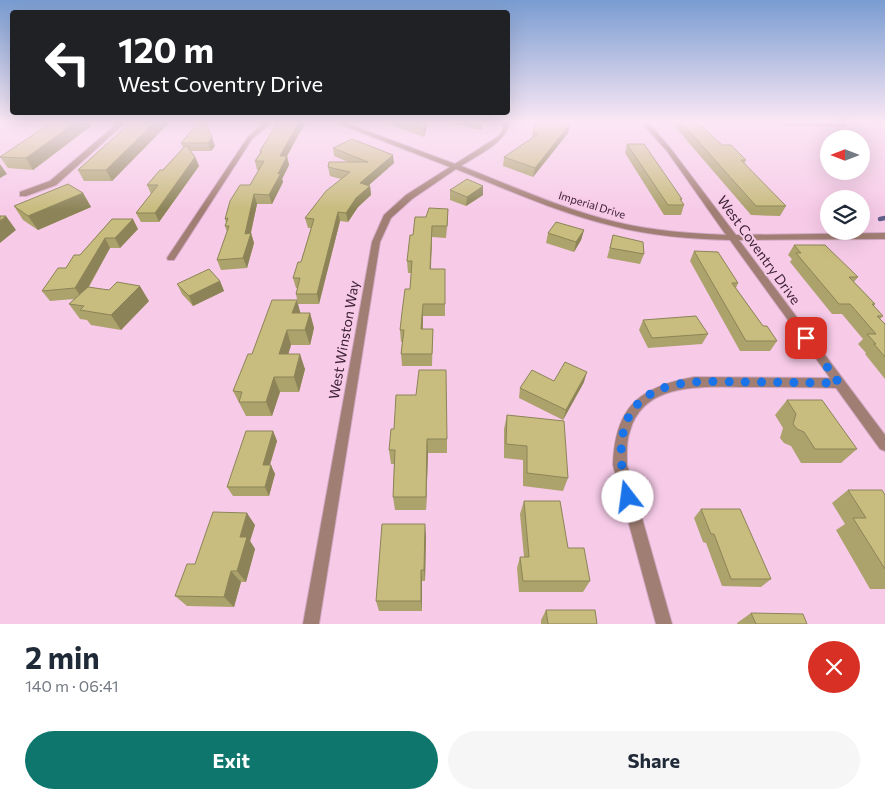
<!DOCTYPE html>
<meta charset="utf-8">
<style>
:root{--surface:#fff;--page:#f6f6f7;--text:#1f2937;--muted:#747a83;--accent:#0f766e}
body{margin:0;font-family:Commissioner,sans-serif;background:var(--page);color:var(--text);height:100vh;display:flex;flex-direction:column;font-size:19px;white-space:nowrap}
*{box-sizing:border-box;margin:0}
p{font-size:16px;color:var(--muted)}
.icon{flex:none;width:28px;height:28px;fill:none;stroke:currentColor;stroke-width:2;stroke-linecap:round;stroke-linejoin:round}
.map{position:relative;height:624px;overflow:hidden}
.details{display:flex;flex-direction:column;background:var(--surface);flex:1}
.details>*{flex:none}
.top-card{position:absolute;left:10px;top:10px;width:500px;height:105px;border-radius:5px;box-shadow:0 5px 20px #0002;background:#202124;color:#fff;overflow:hidden}
.needle{width:32px;rotate:270deg}
.tools{position:absolute;left:820px;top:130px;display:grid;gap:10px}
.tools a{display:grid;place-items:center;width:50px;height:50px;border-radius:50%;background:var(--surface);box-shadow:0 5px 20px #0002;font-size:25px}
.pin{position:absolute;display:grid;place-items:center;width:42px;height:42px;color:#fff;margin:-21px;border-radius:10px;box-shadow:0 2px 8px #0006}
.me{position:absolute;width:55px;margin:-28px;rotate:345deg;stroke-linejoin:round;filter:drop-shadow(0 0 4px #0008)}
.turn{display:flex;align-items:center;gap:18px;height:105px;padding:0 25px;font-size:22px}
.turn .icon{width:65px;height:65px;stroke-width:2.5}
.turn b{display:block;font-size:35px;line-height:42px}
.round{display:grid;place-items:center;flex:none;width:52px;height:52px;border-radius:26px;background:var(--page)}
.summary{display:flex;align-items:center;justify-content:space-between;height:85px;padding:0 25px}
h1{font-size:30px;font-weight:700;line-height:38px}
.button{display:flex;gap:10px;margin-top:auto;padding:10px 25px}
.button a{flex:1;height:58px;border-radius:30px;background:var(--accent);color:#fff;font-size:20px;font-weight:700;line-height:58px;text-align:center}
.button a+a{background:var(--page);color:var(--text)}
.map>svg:first-child{display:block}
</style>
<div class="map">
<svg width="885" height="624" viewBox="0 0 885 624">
<rect width="100%" height="100%" fill="#f7cbe8"/>
<g fill="none" stroke-linecap="round" stroke-linejoin="round">
<!-- stream -->
<path stroke="#625e8a" stroke-width="4.5" d="M880,219L885,218"/>
<!-- lane casing -->
<g stroke="#d2a9c4" stroke-width="3">
<path id="lane" d="M781,122L841,124L839,122H843L846,125L844,126L785,125Z"/>
</g>
<!-- street casing -->
<g stroke="#d2a9c4" stroke-width="2">
<g id="street">
<path d="M119,122H126L56,185L26,196H20V192L50,181Z"/>
<path d="M265,122H272L252,139L174,260H168L167,258L248,137Z"/>
<path d="M334,122H343L455,164L499,136L503,129V122H509C509,141 476,156 461,166C512,186 563,209 616,222C652,231 689,233 726,235L667,151L641,122H648L671,149L736,235L885,233V239L739,240L885,435V451L880,449L836,388C806,387 775,387 745,387C704,387 644,381 630,431C626,442 627,454 627,465L672,624H656L613,465C615,407 639,387 694,377L830,378L730,240C691,239 651,236 613,226C559,213 508,190 456,169L412,199L391,218L380,242L319,624H303L372,242L384,215L406,195L450,167Z"/>
</g>
</g>
<!-- lane -->
<use href="#lane" fill="#a17e73" fill-rule="evenodd"/>
<!-- street -->
<use href="#street" fill="#a17e73" fill-rule="evenodd"/>
</g>
<!-- wall -->
<g fill="#aca26c">
<path d="M52,122H89L91,126L33,170L8,168L0,157Z"/>
<path d="M131,122H170L112,181H84L78,170Z"/>
<path d="M199,122L215,146L211,151H191L195,157L199,166L159,222H141L136,213L151,194L147,185L163,170L183,148L181,143Z"/>
<path d="M382,122H428L424,137Z"/>
<path d="M446,122H482V130Z"/>
<path d="M597,122H618V123L599,124Z"/>
<path d="M671,122H697L722,145L746,160L744,164L786,206L780,216L751,215Z"/>
<path d="M305,123L287,156L289,165L282,179L283,182L272,204H257L251,233L254,243L247,268L221,270L217,260L227,232L225,226L226,223L225,219L250,185L259,170H257L255,161L260,153V151Z"/>
<path d="M533,133H568L533,177L503,166L504,157L532,138Z"/>
<path d="M627,144L682,199L681,201L684,205L681,215H664L625,153Z"/>
<path d="M333,148L394,163L369,185L370,186L371,195L358,207L348,222L340,221L319,304H298L296,294L298,288H296L293,278L301,262L311,228H308L305,218L341,179L330,176L328,167L348,162L334,156Z"/>
<path d="M450,190L483,195L466,206L450,200Z"/>
<path d="M83,193L91,207L38,230L23,220L14,206Z"/>
<path d="M448,209L446,238L432,237L431,269H445V316H423V329H433L432,366H402L401,354L402,342H401L400,330L410,289L411,273H408L407,261L413,235L426,217Z"/>
<path d="M112,219L138,229L120,248H110L89,287L149,301L121,330L91,325L87,320L80,319L69,304L74,299L50,301L42,291L80,255Z"/>
<path d="M584,230L581,240L574,252L546,243L548,233Z"/>
<path d="M613,235L644,254L640,264L607,258Z"/>
<path d="M794,245L858,277L854,282L875,304L874,306L883,316L880,319L885,324V379L865,354L866,353L858,344L863,339L842,314H832L790,262L792,259L788,255Z"/>
<path d="M694,251L738,283L736,288L763,326L777,341L770,351H740L690,261Z"/>
<path d="M220,281L224,291L193,306L182,294L177,284Z"/>
<path d="M300,313H310L314,328L310,345H291L288,354L305,369L299,392H280L272,416H246L233,391L252,354Z"/>
<path d="M643,320L708,334L702,344L648,348L639,330Z"/>
<path d="M554,381L584,382L563,420L519,398L520,388Z"/>
<path d="M787,400L857,449L841,463H801L791,446L784,443L780,438L783,428L775,415Z"/>
<path d="M507,415L568,478L563,491L523,486V460L504,458V429Z"/>
<path d="M394,429L447,439V453H428L426,510H395L393,497L394,464H391L389,450Z"/>
<path d="M273,431L277,441L270,465L275,474L269,496H233L227,487Z"/>
<path d="M848,490L885,495V589H870L836,530L845,524L832,503Z"/>
<path d="M524,501L568,548L590,581L583,592H519L517,568L520,557H524L520,514Z"/>
<path d="M701,509L771,579L761,587L722,586L706,543L703,542L694,518Z"/>
<path d="M255,525L250,541L255,549L246,582H241L234,607L187,606L175,596L195,564Z"/>
<path d="M426,536L425,581H422V611H379L376,601Z"/>
<path d="M546,610L597,624H541V620Z"/>
<path d="M751,613L807,624H737V623Z"/>
</g>
<!-- shaded-wall -->
<g fill="#8c8458">
<path d="M76,122H89L91,126L33,170L26,158Z"/>
<path d="M155,122H170L112,181L106,170Z"/>
<path d="M299,122L305,123L282,165L280,156Z"/>
<path d="M426,122H428L424,137V129Z"/>
<path d="M570,124L568,133L533,177L535,168Z"/>
<path d="M212,137L215,146L211,151L208,143Z"/>
<path d="M393,155L394,163L361,192L360,183Z"/>
<path d="M287,156L289,165L282,179L283,182L272,204L269,195L278,174Z"/>
<path d="M195,157L199,166L159,222L155,213Z"/>
<path d="M0,164L7,174L0,178Z"/>
<path d="M370,186L371,195L358,207L348,222L346,213L356,198Z"/>
<path d="M483,186V195L466,206L467,197Z"/>
<path d="M83,193L91,207L38,230L28,216Z"/>
<path d="M254,194L257,204L250,236L251,233L254,243L247,268L243,258L245,234Z"/>
<path d="M448,209V220L446,238L447,226Z"/>
<path d="M338,212L340,221L319,304L317,294Z"/>
<path d="M6,216L16,230L0,243V221Z"/>
<path d="M133,219L138,229L120,248L115,238Z"/>
<path d="M432,226V237L430,280V269Z"/>
<path d="M584,230L581,240L574,252L576,242Z"/>
<path d="M105,238L110,248L82,298L75,288Z"/>
<path d="M220,281L224,291L193,306L189,296Z"/>
<path d="M140,286L149,301L121,330L111,315Z"/>
<path d="M297,300L301,315L292,313Z"/>
<path d="M423,304V316L422,341L421,329Z"/>
<path d="M310,313L314,328L310,345L305,330Z"/>
<path d="M287,330L291,345L284,369L279,354Z"/>
<path d="M300,354L305,369L299,392L294,377Z"/>
<path d="M587,372L584,382L563,420L566,410Z"/>
<path d="M274,377L280,392L272,416L266,402Z"/>
<path d="M273,431L277,441L267,474L263,465Z"/>
<path d="M427,439L428,453L426,510V497Z"/>
<path d="M271,465L275,474L269,496L265,487Z"/>
<path d="M247,513L255,525L250,541L255,549L246,582L237,571L240,537Z"/>
<path d="M425,524L426,536L425,581L424,570Z"/>
<path d="M421,570L422,581V611L421,601Z"/>
<path d="M231,571L241,582L234,607L224,597Z"/>
</g>
<!-- building -->
<g fill="#c8bc7e" stroke="#8c8458">
<path d="M52,122H76L26,158L0,157Z"/>
<path d="M131,122H155L106,170H78Z"/>
<path d="M199,122H205L212,137L208,143H181Z"/>
<path d="M283,122H299L280,156H287L278,174L281,173L269,195L254,194L245,234L251,233L243,258L217,260L229,226H225L228,218L225,219L230,201L240,185H250L264,161H255L262,151H260L276,125Z"/>
<path d="M405,122H426L424,129Z"/>
<path d="M536,122H568L570,124L535,168L504,157L538,134L533,133Z"/>
<path d="M681,122H697L722,145H731L746,160H741L786,206H756Z"/>
<path d="M352,139L393,155L360,183L370,186L356,198L346,213L338,212L317,294H296L300,278H293L298,262H301L314,219L305,218L326,191L350,172L328,167L329,162H368L333,148Z"/>
<path d="M627,144H644L682,199H680L684,205H668Z"/>
<path d="M186,145L195,157L155,213H136L158,185H147L160,170H163Z"/>
<path d="M467,179L483,186L467,197L450,190Z"/>
<path d="M68,184L83,193L28,216L14,206Z"/>
<path d="M429,208L448,209L447,226H432L430,269H445V304H423L421,329H433L432,354H401L404,330H400L402,312L405,289H410L412,261H407L410,235H413L415,217H426Z"/>
<path d="M0,216H6L0,221Z"/>
<path d="M112,219H133L115,238H105L75,288L42,291L58,268H66L74,255H80Z"/>
<path d="M556,222L584,230L576,242L548,233Z"/>
<path d="M613,235L643,242L644,254L610,248Z"/>
<path d="M794,245H825L858,277H849L875,304H872L883,316H877L885,324V357L874,344H876L867,334H876L850,304H839L796,253H801Z"/>
<path d="M694,251L718,252L738,283H732L763,326H767L777,341H746Z"/>
<path d="M209,269L220,281L189,296L177,284Z"/>
<path d="M117,282L140,286L111,315L80,310L84,306L69,304L88,287L109,290Z"/>
<path d="M272,300H297L292,313H310L305,330H287L279,354H300L294,377H274L266,402H239L242,392L233,391L248,354H252Z"/>
<path d="M696,316L708,334L652,338L643,320Z"/>
<path d="M565,362L587,372L566,410L520,388L532,370L554,381Z"/>
<path d="M419,370H446L447,439H427L426,497H393L395,450H389L391,429H394L396,395H416Z"/>
<path d="M787,400H822L857,449H815L804,432L797,429L793,424L796,414Z"/>
<path d="M507,415L564,421L568,478L527,473V446L506,444Z"/>
<path d="M246,431H273L263,465H271L265,487H227Z"/>
<path d="M848,490H882L885,495V569L853,518H866Z"/>
<path d="M524,501H560L568,548H584L590,581H523L520,557H529Z"/>
<path d="M701,509H740L771,579H731L714,534H711Z"/>
<path d="M213,512L247,513L240,537H247L237,571H231L224,597L175,596L187,564H195Z"/>
<path d="M382,524H425L424,570H421V601H376Z"/>
<path d="M546,610H595L597,624H548Z"/>
<path d="M751,613L803,614L807,624H756Z"/>
</g>
<!-- sky -->
<linearGradient id="sky" x2="0" y2="1"><stop stop-color="#799cd1"/><stop offset="0.58" stop-color="#fbe8f5"/><stop offset="1" stop-color="#fbe8f5" stop-opacity="0"/></linearGradient>
<rect width="885" height="210" fill="url(#sky)"/>
<g fill="none" stroke-linecap="round" stroke-linejoin="round">
<!-- route -->
<path stroke="#1a73e8" stroke-width="9" stroke-dasharray="0 16.2" d="M628,497C614,447 617,395 679,384C700,380 723,382 744,382C776,382 807,383 839,383L806,338"/>
</g>
<g text-anchor="middle" stroke-width="4" stroke-linejoin="round" paint-order="stroke">
<!-- far-street labels -->
<g font-size="11" fill="#3e2236" stroke="#f7cbe8">
<text transform="translate(592 205) rotate(17)" y="4">Imperial Drive</text>
</g>
<!-- street labels -->
<g font-size="14" fill="#3e2236" stroke="#f7cbe8">
<text transform="translate(759 250) rotate(54)" y="5">West Coventry Drive</text>
<text transform="translate(344 340) rotate(-80)" y="5">West Winston Way</text>
</g>
</g>
</svg>
<div class="tools">
<a><svg class="needle" viewBox="-14 -14 28 28"><path d="M0-13l5 13h-10z" fill="#e53935"/><path d="M0 13l5-13h-10z" fill="#747a83"/></svg></a>
<a><svg class="icon" aria-label="layers" viewBox="0 0 24 24"><path d="M12 4l9 5-9 5-9-5zM3 14l9 5 9-5"/></svg></a>
</div>
<div class="pin" style="left:806px;top:338px;background:#d93025"><svg class="icon" aria-label="arrive" viewBox="0 0 24 24"><path d="M6 21V4h12l-3 4 3 4H6"/></svg></div>
<svg class="me" style="left:628px;top:497px" viewBox="-20 -20 40 40"><circle r="19" fill="#fff"/><path d="M0-13L10 11 0 6-10 11z" fill="#1a73e8"/></svg>
<div class="top-card">
<div class="turn"><svg class="icon" aria-label="left" viewBox="0 0 24 24"><path d="M17 20v-9H6M10 6l-5 5 5 5"/></svg><div><b>120 m</b>West Coventry Drive</div></div>
</div>
</div>
<section class="details">
<div class="summary"><div><h1>2 min</h1><p>140 m · 06:41</p></div><a class="round" style="background:#d93025;color:#fff"><svg class="icon" aria-label="close" viewBox="0 0 24 24"><path d="M6 6l12 12M18 6L6 18"/></svg></a></div>
<div class="button"><a>Exit</a><a>Share</a></div>
</section>
